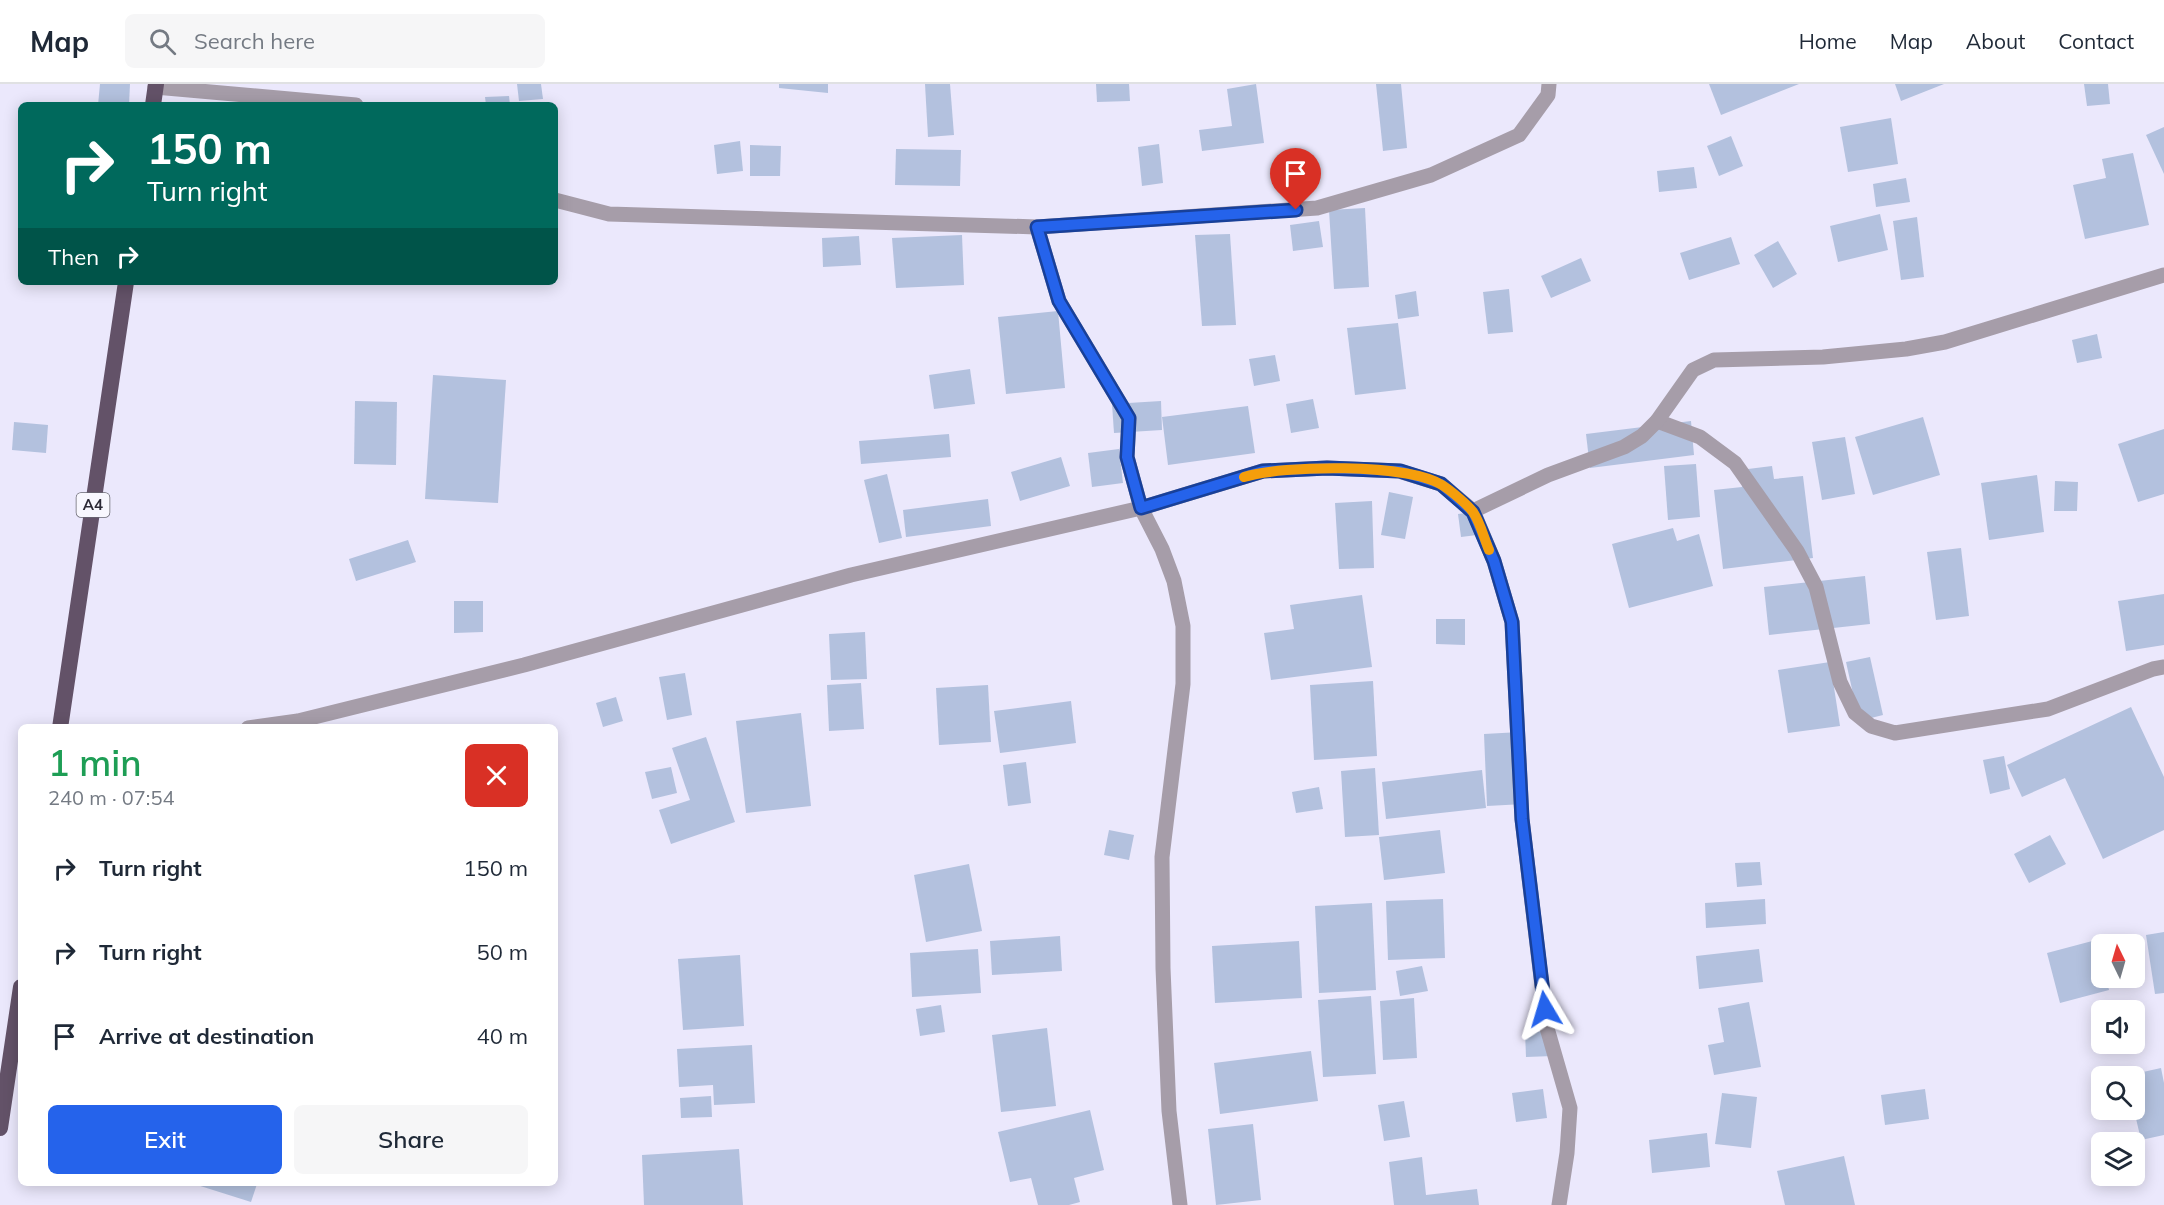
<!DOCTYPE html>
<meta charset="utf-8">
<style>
:root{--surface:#fff;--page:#f6f6f7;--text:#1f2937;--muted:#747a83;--line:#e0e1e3;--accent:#2563eb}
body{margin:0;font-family:Mulish,sans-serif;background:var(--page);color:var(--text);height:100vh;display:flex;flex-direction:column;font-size:22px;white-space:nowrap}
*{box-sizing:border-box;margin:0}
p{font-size:20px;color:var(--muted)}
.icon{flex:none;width:33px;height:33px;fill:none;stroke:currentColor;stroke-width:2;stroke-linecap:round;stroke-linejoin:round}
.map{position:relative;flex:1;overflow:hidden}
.sheet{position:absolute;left:18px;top:640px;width:540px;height:462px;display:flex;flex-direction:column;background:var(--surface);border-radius:9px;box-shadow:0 3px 15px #0003}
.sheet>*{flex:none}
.top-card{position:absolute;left:18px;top:18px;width:540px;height:183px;border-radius:9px;box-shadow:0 3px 15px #0003;background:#00695c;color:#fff;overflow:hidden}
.needle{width:39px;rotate:355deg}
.fabs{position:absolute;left:2091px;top:850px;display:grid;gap:12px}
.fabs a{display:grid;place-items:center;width:54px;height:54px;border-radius:9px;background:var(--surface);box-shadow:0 3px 15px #0003;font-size:30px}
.pin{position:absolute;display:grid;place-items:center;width:51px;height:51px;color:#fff;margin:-62px -26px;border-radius:50% 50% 50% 0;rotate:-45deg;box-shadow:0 0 6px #0007}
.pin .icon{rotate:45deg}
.me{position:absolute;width:66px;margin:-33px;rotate:353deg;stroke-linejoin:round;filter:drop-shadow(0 0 4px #0008)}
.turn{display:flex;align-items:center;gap:21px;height:126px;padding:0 30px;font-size:27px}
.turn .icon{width:78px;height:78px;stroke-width:2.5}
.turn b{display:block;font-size:42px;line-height:51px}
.then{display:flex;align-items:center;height:57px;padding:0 30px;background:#0003;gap:12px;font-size:22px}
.round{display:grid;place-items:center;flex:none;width:63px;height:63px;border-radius:9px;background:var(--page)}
.headline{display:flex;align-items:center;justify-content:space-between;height:102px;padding:0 30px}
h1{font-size:36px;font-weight:600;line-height:45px;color:#1e9e55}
.cta{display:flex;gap:12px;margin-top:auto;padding:12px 30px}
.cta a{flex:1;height:69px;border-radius:9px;background:var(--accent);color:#fff;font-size:24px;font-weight:600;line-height:69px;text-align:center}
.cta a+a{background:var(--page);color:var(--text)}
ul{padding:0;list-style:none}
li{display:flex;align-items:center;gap:18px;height:84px;padding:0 30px}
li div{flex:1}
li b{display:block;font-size:22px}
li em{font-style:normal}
header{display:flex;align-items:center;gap:36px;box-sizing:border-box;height:84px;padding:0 30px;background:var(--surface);border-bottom:2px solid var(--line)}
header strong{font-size:28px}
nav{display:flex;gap:33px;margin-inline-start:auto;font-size:21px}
.search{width:420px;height:54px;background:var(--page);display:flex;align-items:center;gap:15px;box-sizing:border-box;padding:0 21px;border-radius:9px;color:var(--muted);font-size:22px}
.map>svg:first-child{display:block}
</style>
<header>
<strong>Map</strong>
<div class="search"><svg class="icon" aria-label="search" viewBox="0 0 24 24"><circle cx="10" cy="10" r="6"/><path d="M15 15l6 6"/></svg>Search here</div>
<nav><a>Home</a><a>Map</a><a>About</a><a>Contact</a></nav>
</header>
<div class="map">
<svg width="2164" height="1121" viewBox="0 0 2164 1121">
<rect width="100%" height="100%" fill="#ebe8fc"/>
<!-- building -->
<g fill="#b3c1de">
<path d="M100,0H130L129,21H98Z"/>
<path d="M517,0H541L543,15L519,17Z"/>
<path d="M779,0H828V9L779,4Z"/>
<path d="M925,0H950L954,51L928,53Z"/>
<path d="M1096,0H1129L1130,17L1097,18Z"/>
<path d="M1256,0L1264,59L1202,67L1199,46L1232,42L1227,5Z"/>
<path d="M1376,0H1401L1407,64L1383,67Z"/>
<path d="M1709,0H1799L1721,31Z"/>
<path d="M1895,0H1944L1901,17Z"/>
<path d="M2084,0H2108L2110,20L2087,22Z"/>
<path d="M509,12L510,21H486L485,13Z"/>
<path d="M1891,34L1898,80L1848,88L1840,43Z"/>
<path d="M2164,43V90L2146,51Z"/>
<path d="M1731,52L1743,82L1719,92L1707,62Z"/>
<path d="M740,57L743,87L717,90L714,61Z"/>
<path d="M1159,60L1163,99L1142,102L1138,63Z"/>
<path d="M750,61L781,62L780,92H750Z"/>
<path d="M896,65L961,66L960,102L895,101Z"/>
<path d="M2133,69L2149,141L2085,155L2073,101L2106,94L2102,75Z"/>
<path d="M1694,83L1697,104L1659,108L1657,87Z"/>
<path d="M1906,94L1910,118L1876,123L1873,100Z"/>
<path d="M1365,124L1369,203L1334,205L1329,126Z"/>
<path d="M1880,130L1888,166L1838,178L1830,142Z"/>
<path d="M1917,133L1924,193L1901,196L1893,137Z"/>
<path d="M1319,137L1323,163L1293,167L1290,141Z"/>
<path d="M1230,150L1236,241L1202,242L1195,151Z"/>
<path d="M962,151L964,201L896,204L892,154Z"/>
<path d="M859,152L861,181L823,183L822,154Z"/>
<path d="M1731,153L1740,180L1689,196L1680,169Z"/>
<path d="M1778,157L1797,190L1773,204L1754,171Z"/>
<path d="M1581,174L1591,197L1551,214L1541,192Z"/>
<path d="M1509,205L1513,248L1488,250L1483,208Z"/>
<path d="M1416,207L1419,232L1398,235L1395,211Z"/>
<path d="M1058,227L1065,304L1006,310L998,233Z"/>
<path d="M1398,239L1406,305L1355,311L1347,244Z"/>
<path d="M2097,250L2102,274L2077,279L2072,256Z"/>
<path d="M1275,271L1280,297L1254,302L1249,275Z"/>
<path d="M970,285L975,320L934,325L929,291Z"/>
<path d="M433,291L506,296L498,419L425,415Z"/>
<path d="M1313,315L1319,344L1291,349L1286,320Z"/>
<path d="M355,317L397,318L396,381L354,380Z"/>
<path d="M1161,317L1162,346L1114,349L1112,320Z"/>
<path d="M1248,322L1255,369L1168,381L1162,333Z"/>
<path d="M1923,333L1940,391L1873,411L1855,353Z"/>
<path d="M1691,337L1694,371L1590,384L1586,350Z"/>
<path d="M14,338L48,341L46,369L12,366Z"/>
<path d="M2164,345V410L2138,418L2118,360Z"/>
<path d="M949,350L951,373L861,380L859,357Z"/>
<path d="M1845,353L1855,410L1822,416L1812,358Z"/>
<path d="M1119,365L1123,399L1092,403L1088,369Z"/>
<path d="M1061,373L1070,402L1020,417L1011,388Z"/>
<path d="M1696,380L1700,433L1668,436L1664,382Z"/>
<path d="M1772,382L1774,395L1803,392L1813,474L1723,485L1714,406L1742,403L1740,386Z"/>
<path d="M887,390L902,454L879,459L864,396Z"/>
<path d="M2037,391L2044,448L1989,456L1981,399Z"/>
<path d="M2055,397L2078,398L2077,427H2054Z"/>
<path d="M1389,408L1413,413L1405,455L1381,451Z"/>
<path d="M988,415L991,442L906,453L903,426Z"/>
<path d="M1372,417L1374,484L1339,485L1335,419Z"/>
<path d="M1481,427L1485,450L1461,453L1458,430Z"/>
<path d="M1673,444L1677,457L1699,450L1713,502L1629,524L1612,460Z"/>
<path d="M408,456L416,478L356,497L349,475Z"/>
<path d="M1961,464L1969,532L1936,536L1927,468Z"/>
<path d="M1865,492L1870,540L1769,551L1764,503Z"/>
<path d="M2164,510V561L2126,567L2118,517Z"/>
<path d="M1362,511L1372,583L1271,596L1264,549L1294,545L1290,521Z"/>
<path d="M454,517H483V548L454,549Z"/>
<path d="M1436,535H1465V561L1436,560Z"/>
<path d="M865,548L867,595L831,596L829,550Z"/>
<path d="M1870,573L1883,631L1859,637L1846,578Z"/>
<path d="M1830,578L1840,642L1788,649L1778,586Z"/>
<path d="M685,589L692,631L667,636L659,593Z"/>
<path d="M1373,597L1377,672L1314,676L1310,601Z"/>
<path d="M861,599L864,645L829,647L827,601Z"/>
<path d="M988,601L991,658L939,661L936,604Z"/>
<path d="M616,613L623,637L603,643L596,619Z"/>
<path d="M1071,617L1076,659L1000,669L994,627Z"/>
<path d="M2131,623L2164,693V746L2103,775L2065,694L2022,713L2007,681Z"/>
<path d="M801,629L811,722L746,729L736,637Z"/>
<path d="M1520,648L1524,720L1487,722L1484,650Z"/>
<path d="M706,653L735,738L671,760L659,726L690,716L672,664Z"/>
<path d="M2004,672L2010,705L1990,710L1983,676Z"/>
<path d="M1026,678L1031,719L1008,722L1003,681Z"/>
<path d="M671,683L677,709L652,715L645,688Z"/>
<path d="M1375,684L1379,751L1345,753L1341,687Z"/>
<path d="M1482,686L1486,724L1386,735L1382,698Z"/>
<path d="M1319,703L1323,725L1296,729L1292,708Z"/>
<path d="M1109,746L1134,751L1129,776L1104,771Z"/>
<path d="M1440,746L1445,789L1384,796L1379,753Z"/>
<path d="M2050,751L2066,780L2029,799L2014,770Z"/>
<path d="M1760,778L1762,801L1737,803L1735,779Z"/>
<path d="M969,780L982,847L926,858L914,791Z"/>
<path d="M1443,815L1445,874L1388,876L1386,817Z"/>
<path d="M1765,815L1766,840L1706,844L1705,819Z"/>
<path d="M1372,819L1376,906L1319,909L1315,822Z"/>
<path d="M2164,848V909L2155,910L2146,851Z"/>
<path d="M1060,852L1062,887L992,891L990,857Z"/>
<path d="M2096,856L2102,878V894H2106L2109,906L2060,919L2047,869Z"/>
<path d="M1299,857L1302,914L1215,919L1212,862Z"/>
<path d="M978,865L981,909L912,913L910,869Z"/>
<path d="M1759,865L1763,898L1699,905L1696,872Z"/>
<path d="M740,871L744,942L683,946L678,875Z"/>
<path d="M1422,882L1428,907L1400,912L1396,887Z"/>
<path d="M1371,912L1376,990L1323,993L1318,916Z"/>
<path d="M1414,914L1417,974L1383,976L1380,917Z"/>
<path d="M1749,918L1761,983L1714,991L1708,961L1724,958L1718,924Z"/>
<path d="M941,921L945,948L920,952L916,925Z"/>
<path d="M1047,944L1056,1022L1001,1028L992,951Z"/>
<path d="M1553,947V972L1526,973L1525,948Z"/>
<path d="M752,961L755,1019L714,1021L713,1001L679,1003L677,965Z"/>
<path d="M1311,967L1318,1017L1220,1030L1214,979Z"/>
<path d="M2161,984L2164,999V1051L2141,1056L2134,1026V993L2125,992Z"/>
<path d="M1543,1005L1547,1034L1516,1038L1512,1009Z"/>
<path d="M1925,1005L1929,1035L1885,1041L1881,1011Z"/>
<path d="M1722,1009L1757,1013L1751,1064L1715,1060Z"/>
<path d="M711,1012L712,1033L681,1034L680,1014Z"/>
<path d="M1404,1017L1410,1053L1384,1057L1378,1021Z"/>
<path d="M1090,1026L1104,1086L1074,1094L1080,1118L1069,1121H1038L1031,1094L1010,1098L998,1048Z"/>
<path d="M1253,1040L1261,1116L1216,1121L1208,1045Z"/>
<path d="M1707,1049L1710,1083L1652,1089L1649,1056Z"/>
<path d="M739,1065L743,1121H644L642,1071Z"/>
<path d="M1844,1072L1855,1121H1785L1777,1087Z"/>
<path d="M1422,1073L1426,1111L1477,1105L1479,1121H1394L1389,1078Z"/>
<path d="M194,1100H257L251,1118Z"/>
</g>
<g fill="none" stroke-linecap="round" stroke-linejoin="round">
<!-- minor -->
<g stroke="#a69da9" stroke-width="15">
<path d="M155,3L356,21"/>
<path d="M555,116L609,130L1037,143L1317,124L1431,91L1519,51L1548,11L1549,0"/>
<path d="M1037,143L1059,217L1129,334L1127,373L1141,424L1162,465L1174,497L1183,542V600L1162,773L1163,884L1169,1027L1180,1121"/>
<path d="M1657,337L1700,353L1735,379L1797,467L1816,503L1840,598L1855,629L1871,642L1895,649L2048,625L2153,585L2164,583"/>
<path d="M1473,427L1548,391L1624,363L1642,352L1657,337L1693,286L1714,276L1823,273L1906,265L1945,258L2164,191"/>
<path d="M248,644L298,637L524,581L851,491L1141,424L1263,387L1327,384L1399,387L1441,400L1473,427L1494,477L1512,538L1522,735L1547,944L1570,1024L1567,1069L1559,1121"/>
</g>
<!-- trunk -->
<g stroke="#635268" stroke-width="16">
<path d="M153,21L156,0"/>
<path d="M60,644L126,198"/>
<path d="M0,1044L21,903"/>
</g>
</g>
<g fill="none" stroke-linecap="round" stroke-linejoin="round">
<!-- route casing -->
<g stroke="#184099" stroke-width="15">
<path id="route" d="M1296,126L1037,143L1059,217L1129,334L1127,373L1141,424L1263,387L1327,384L1400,387L1441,400L1473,428L1494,477L1512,538L1522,735L1545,925"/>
</g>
<!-- route -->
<use href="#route" stroke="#2563eb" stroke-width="10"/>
<!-- slow -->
<path stroke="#f59e0b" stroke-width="10" d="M1244,393C1284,381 1406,379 1442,401C1450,406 1468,421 1473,428C1480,438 1484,454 1489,466"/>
</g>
<g text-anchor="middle" stroke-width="4.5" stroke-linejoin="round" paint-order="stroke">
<!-- shield labels -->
<rect fill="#f8f7fe" stroke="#686771" stroke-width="1.5" x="76.5" y="409" width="33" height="24" rx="4.5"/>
<g font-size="15" font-weight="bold" fill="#2b2935">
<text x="93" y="426">A4</text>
</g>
</g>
</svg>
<div class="fabs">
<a><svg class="needle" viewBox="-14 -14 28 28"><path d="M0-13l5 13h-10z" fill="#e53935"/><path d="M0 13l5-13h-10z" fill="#747a83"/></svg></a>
<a><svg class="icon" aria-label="sound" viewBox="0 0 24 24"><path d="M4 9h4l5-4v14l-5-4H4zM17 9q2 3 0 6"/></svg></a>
<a><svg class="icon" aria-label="search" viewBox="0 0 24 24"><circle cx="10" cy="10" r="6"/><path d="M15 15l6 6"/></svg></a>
<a><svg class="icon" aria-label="layers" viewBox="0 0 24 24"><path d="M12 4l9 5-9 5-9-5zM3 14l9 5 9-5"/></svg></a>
</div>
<div class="pin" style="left:1296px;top:126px;background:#d93025"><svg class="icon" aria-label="arrive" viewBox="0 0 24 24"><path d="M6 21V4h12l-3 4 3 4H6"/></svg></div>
<svg class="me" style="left:1545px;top:925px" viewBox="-20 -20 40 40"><path d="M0-17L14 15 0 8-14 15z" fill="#2563eb" stroke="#fff" stroke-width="4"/></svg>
<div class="top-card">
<div class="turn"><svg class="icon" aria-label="right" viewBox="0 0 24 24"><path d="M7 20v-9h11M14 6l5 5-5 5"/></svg><div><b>150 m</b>Turn right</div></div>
<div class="then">Then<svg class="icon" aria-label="right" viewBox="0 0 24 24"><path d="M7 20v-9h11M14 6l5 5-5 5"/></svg></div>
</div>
<section class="sheet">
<div class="headline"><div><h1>1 min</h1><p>240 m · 07:54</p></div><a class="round" style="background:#d93025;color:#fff"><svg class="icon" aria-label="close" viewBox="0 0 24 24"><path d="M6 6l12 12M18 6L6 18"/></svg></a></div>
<ul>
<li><svg class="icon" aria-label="right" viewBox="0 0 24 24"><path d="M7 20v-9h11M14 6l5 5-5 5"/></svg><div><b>Turn right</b></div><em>150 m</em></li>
<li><svg class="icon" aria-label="right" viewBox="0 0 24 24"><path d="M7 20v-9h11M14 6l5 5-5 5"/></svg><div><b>Turn right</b></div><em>50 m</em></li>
<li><svg class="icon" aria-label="arrive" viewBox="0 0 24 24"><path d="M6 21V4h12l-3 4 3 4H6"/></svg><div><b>Arrive at destination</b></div><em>40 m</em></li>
</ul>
<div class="cta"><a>Exit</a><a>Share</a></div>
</section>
</div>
